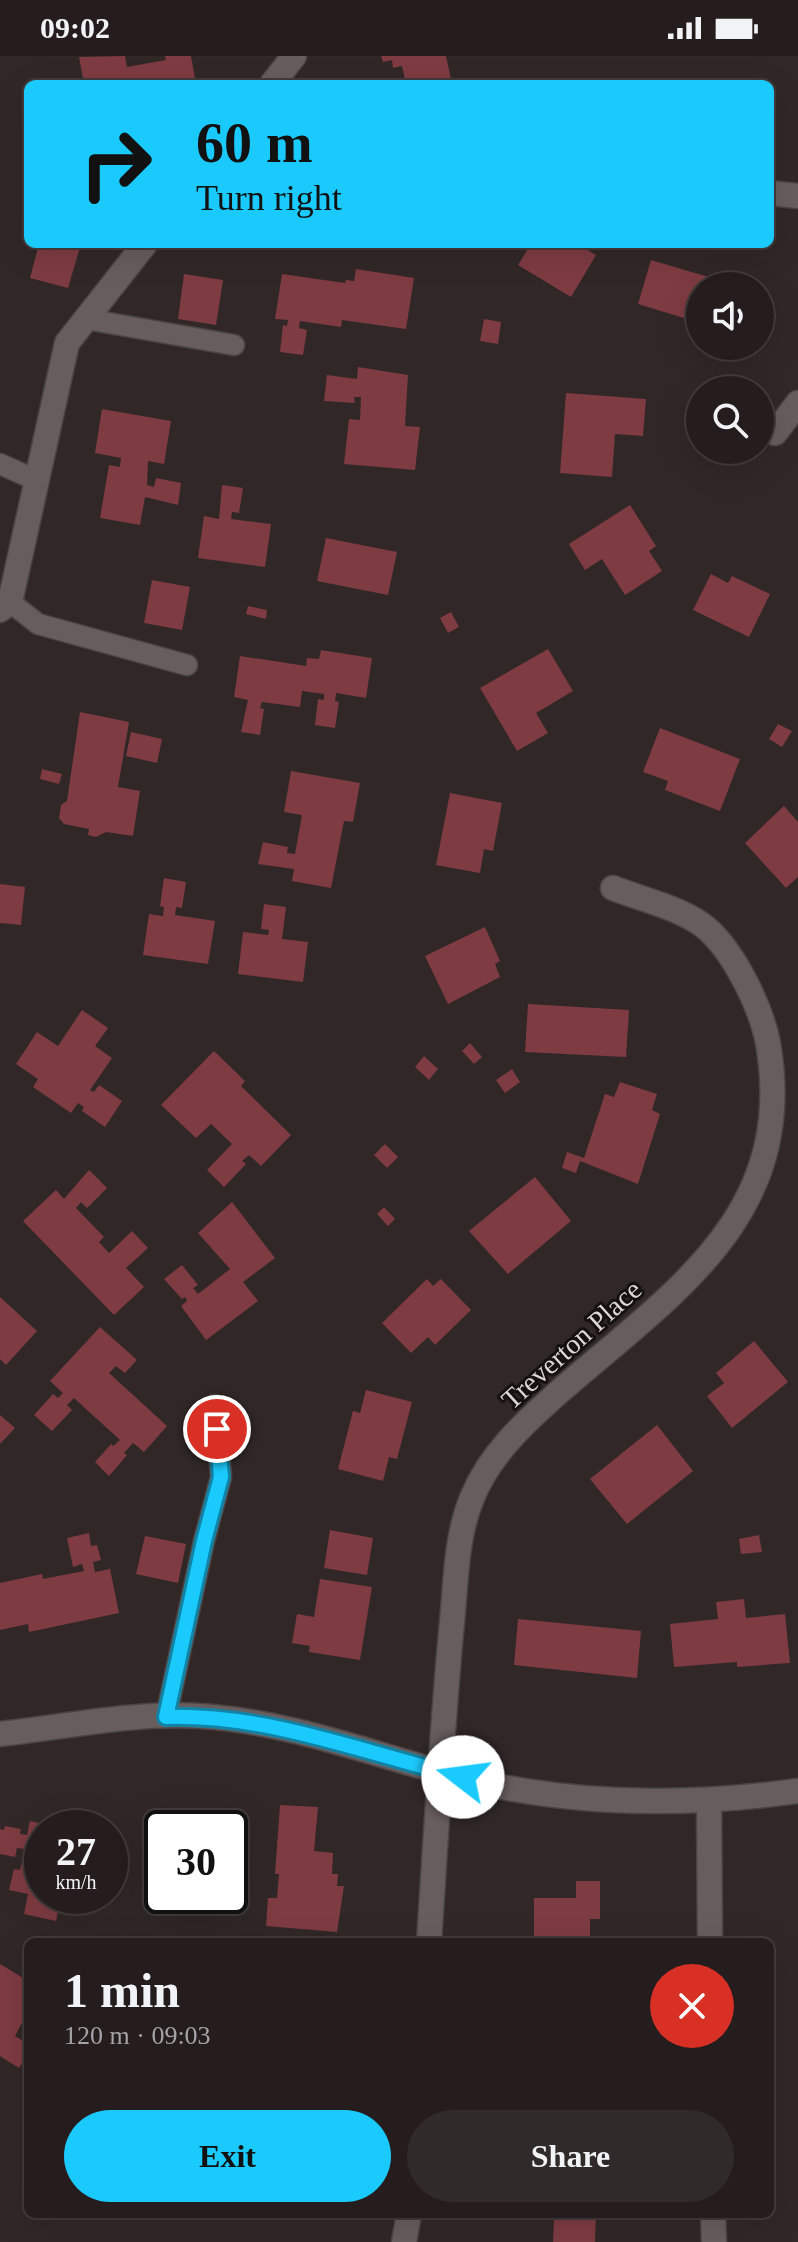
<!DOCTYPE html>
<meta charset="utf-8">
<style>
:root{--surface:#251d1d;--page:#312a2a;--text:#f1f3f6;--muted:#a3a2a4;--line:#423b3b;--accent:#1bcafc}
body{margin:0;font-family:"Times New Roman",serif;background:var(--page);color:var(--text);height:100vh;display:flex;flex-direction:column;font-size:30px;white-space:nowrap}
*{box-sizing:border-box;margin:0}
p{font-size:26px;color:var(--muted)}
.icon{flex:none;width:44px;height:44px;fill:none;stroke:currentColor;stroke-width:2;stroke-linecap:round;stroke-linejoin:round}
.map{position:relative;flex:1;overflow:hidden}
.details{position:absolute;left:24px;top:1882px;width:750px;height:280px;display:flex;flex-direction:column;background:var(--surface);border-radius:12px;box-shadow:0 8px 32px #0002,0 0 0 2px var(--line)}
.details>*{flex:none}
.banner{position:absolute;left:24px;top:24px;width:750px;height:168px;border-radius:12px;box-shadow:0 8px 32px #0002,0 0 0 2px var(--line);background:#1bcafc;color:#111;overflow:hidden}
.fabs{position:absolute;left:686px;top:216px;display:grid;gap:16px}
.fabs a{display:grid;place-items:center;width:88px;height:88px;border-radius:50%;background:var(--surface);box-shadow:0 8px 32px #0002,0 0 0 2px var(--line);font-size:40px}
.speed{position:absolute;left:24px;top:1754px;display:flex;gap:16px;font-size:40px;font-weight:700;text-align:center}
.speed>*{display:grid;place-content:center;width:104px;height:104px;border-radius:50%;background:var(--surface);box-shadow:0 8px 32px #0002,0 0 0 2px var(--line);line-height:1}
.speed small{font-size:20px;font-weight:400}
.speed .limit{border:4px solid #111;border-radius:12px;background:#fff;color:#111}
.pin{position:absolute;display:grid;place-items:center;width:68px;height:68px;color:#fff;margin:-34px;border:4px solid #fff;border-radius:50%;box-shadow:0 2px 8px #0007}
.me{position:absolute;width:88px;margin:-44px;rotate:285deg;stroke-linejoin:round;filter:drop-shadow(0 0 6px #0008)}
.turn{display:flex;align-items:center;gap:28px;height:168px;padding:0 40px;font-size:36px}
.turn .icon{width:104px;height:104px;stroke-width:2.5}
.turn b{display:block;font-size:56px;line-height:68px}
.round{display:grid;place-items:center;flex:none;width:84px;height:84px;border-radius:42px;background:var(--page)}
.summary{display:flex;align-items:center;justify-content:space-between;height:136px;padding:0 40px}
h1{font-size:48px;font-weight:800;line-height:60px}
.cta{display:flex;gap:16px;margin-top:auto;padding:16px 40px}
.cta a{flex:1;height:92px;border-radius:48px;background:var(--accent);color:#111;font-size:32px;font-weight:800;line-height:92px;text-align:center}
.cta a+a{background:var(--page);color:var(--text)}
.status{display:flex;justify-content:space-between;align-items:center;height:56px;padding:0 40px;background:var(--surface);direction:ltr}
.status svg{height:22px;fill:currentColor}
.map>svg:first-child{display:block}
</style>
<div class="status"><b>09:02</b><svg viewBox="0 0 49 12"><path d="M0 12V9h3v3zM5 12V6h3v6zM10 12V3h3v9zM15 12V0h3v12zM26 1h20v11H26zM47 4h2v5h-2z"/></svg></div>
<div class="map">
<svg width="798" height="2186" viewBox="0 0 798 2186">
<rect width="100%" height="100%" fill="#312727"/>
<!-- building -->
<g fill="#7e3b42">
<path d="M125,0L127,11L166,4L165,0H191L196,28H84L79,1Z"/>
<path d="M381,0H446L452,28H406L402,10L393,12L392,4L383,6Z"/>
<path d="M39,188H81L68,232L30,222Z"/>
<path d="M531,188H578L596,199L571,241L518,209Z"/>
<path d="M651,204L722,225L720,230H700V267L638,248Z"/>
<path d="M356,213L414,222L406,273L342,264L341,271L300,265L299,272L307,274L303,299L280,296L283,269L287,270L288,264L275,263L282,218L345,227L346,224L354,225Z"/>
<path d="M184,218L223,224L216,269L178,263Z"/>
<path d="M484,263L501,266L498,288L480,285Z"/>
<path d="M358,311L408,319L405,370L420,371L415,414L344,408L349,363L360,364L361,341H354L355,347L324,345L327,319L357,323Z"/>
<path d="M566,337L646,343L643,380L615,378L612,421L560,417Z"/>
<path d="M102,353L171,365L164,408L148,405L147,429L154,431L156,422L181,427L178,449L145,441L140,469L100,462L109,409L120,411L121,402L95,397Z"/>
<path d="M222,429L243,432L239,457L232,456L231,463L271,468L265,511L198,502L204,460L219,463Z"/>
<path d="M630,449L656,490L649,495L662,515L625,539L602,503L585,514L569,488Z"/>
<path d="M326,482L397,496L388,539L317,525Z"/>
<path d="M711,518L728,527L732,520L770,538L749,581L693,554Z"/>
<path d="M152,524L190,531L182,574L144,567Z"/>
<path d="M248,550L267,554L266,563L246,558Z"/>
<path d="M451,556L459,571L448,577L440,562Z"/>
<path d="M548,593L573,635L536,657L548,677L517,695L480,632Z"/>
<path d="M321,594L372,602L366,642L336,637L335,645L339,646L335,672L315,669L318,643L324,644V638L302,635L300,651L262,646L260,652L264,653L260,679L241,676L248,644L234,641L240,600L306,610L307,602L319,603Z"/>
<path d="M80,656L129,666L118,731L140,735L133,780L106,776L96,781L88,779L89,773L64,768L59,762L61,749L67,745Z"/>
<path d="M778,668L792,675L782,691L769,683Z"/>
<path d="M660,672L740,703L720,755L665,734L668,725L643,716Z"/>
<path d="M131,676L162,683L157,707L126,700Z"/>
<path d="M42,713L62,718L59,728L40,723Z"/>
<path d="M291,715L360,727L353,766L344,765L331,832L292,825L294,813L258,808L263,786L288,791L287,797L295,798L302,759L284,756Z"/>
<path d="M450,737L502,747L493,795L484,793L480,817L436,809Z"/>
<path d="M784,750L798,766V821L786,832L745,787Z"/>
<path d="M164,822L186,826L182,852L176,851L175,859L215,865L208,908L143,899L149,858L163,860L164,851L160,850Z"/>
<path d="M0,828L25,831L21,869L0,867Z"/>
<path d="M264,848L286,851L282,883L308,886L303,926L238,918L243,876L268,879L269,874L261,873Z"/>
<path d="M485,871L500,905L495,908L500,921L448,948L425,900Z"/>
<path d="M528,948L629,954L626,1001L525,996Z"/>
<path d="M82,954L108,972L95,990L112,1002L90,1034L94,1036L99,1029L122,1045L105,1071L82,1055L84,1051L78,1047L71,1057L33,1031L38,1023L16,1008L37,976L58,990Z"/>
<path d="M470,987L482,1001L474,1008L462,995Z"/>
<path d="M214,995L245,1025L241,1030L291,1079L261,1110L249,1099L242,1105L246,1108L224,1131L207,1114L232,1088L211,1068L196,1082L161,1049Z"/>
<path d="M424,1000L438,1013L429,1024L415,1011Z"/>
<path d="M512,1013L520,1026L505,1037L496,1024Z"/>
<path d="M620,1026L657,1038L652,1054L660,1058L638,1128L580,1105L576,1117L562,1112L567,1096L584,1102L605,1038L614,1041Z"/>
<path d="M385,1088L398,1101L387,1112L374,1099Z"/>
<path d="M89,1114L107,1132L87,1152L81,1146L76,1152L104,1181L99,1186L109,1197L132,1175L148,1192L126,1212L144,1231L114,1259L23,1165L56,1134L64,1143Z"/>
<path d="M535,1121L571,1165L508,1218L469,1175Z"/>
<path d="M232,1146L275,1202L243,1226L258,1245L206,1284L181,1250L187,1245L185,1241L182,1243L164,1223L182,1209L198,1229L193,1232L198,1238L230,1213L198,1177Z"/>
<path d="M384,1151L395,1163L388,1170L377,1158Z"/>
<path d="M427,1223L433,1230L441,1223L471,1254L435,1289L428,1281L411,1297L382,1267Z"/>
<path d="M0,1241L37,1275L6,1309L0,1303Z"/>
<path d="M100,1271L137,1304L125,1317L116,1310L109,1317L167,1370L144,1396L133,1387L124,1397L127,1399L109,1420L95,1406L111,1388L113,1390L120,1384L74,1342L67,1349L72,1354L52,1375L34,1359L53,1338L58,1342L63,1337L50,1325Z"/>
<path d="M754,1285L788,1326L732,1372L707,1340L724,1327L716,1317Z"/>
<path d="M366,1334L412,1346L397,1403L389,1401L383,1425L338,1413L353,1355L360,1357Z"/>
<path d="M0,1359L15,1372L0,1388Z"/>
<path d="M657,1369L693,1415L627,1468L590,1423Z"/>
<path d="M330,1474L373,1482L367,1519L324,1512Z"/>
<path d="M89,1477L91,1490L97,1489L101,1504L93,1506L95,1516L110,1513L119,1557L29,1576L28,1568L0,1574V1527L42,1518L43,1523L84,1515L82,1508L73,1511L67,1482Z"/>
<path d="M759,1479L762,1496L741,1498L739,1483Z"/>
<path d="M145,1480L186,1488L178,1527L136,1518Z"/>
<path d="M320,1523L372,1531L360,1604L309,1596L310,1590L292,1587L297,1558L314,1561Z"/>
<path d="M744,1543L746,1562L785,1558L790,1607L737,1611V1606L674,1611L670,1568L718,1563L716,1546Z"/>
<path d="M518,1563L641,1575L637,1622L514,1609Z"/>
<path d="M280,1749L318,1751L314,1795L333,1797L332,1818H338L337,1830H344L337,1876L266,1870L268,1842H277L279,1818H275Z"/>
<path d="M30,1765L57,1771L42,1772V1840H61L56,1865L24,1858L28,1838L9,1834L14,1813L20,1814L25,1793L17,1792L15,1801L0,1798V1773L4,1774L5,1770L21,1773L20,1778L27,1779Z"/>
<path d="M576,1825H600V1863H590V1882H602V1886L534,1885V1842H576Z"/>
<path d="M0,1908L28,1925V1955L15,1980L28,1988V1997L19,2012L0,2000Z"/>
<path d="M545,2158H596L595,2186H553L554,2164H545Z"/>
</g>
<g fill="none" stroke-linecap="round" stroke-linejoin="round">
<!-- service casing -->
<g stroke="#4b4444" stroke-width="23">
<g id="service">
<path d="M86,263L234,289"/>
<path d="M0,408L38,425"/>
<path d="M10,546L38,568L187,609"/>
<path d="M166,1661L204,1485L221,1421L215,1349"/>
</g>
</g>
<!-- minor casing -->
<g stroke="#4b4444" stroke-width="27">
<g id="minor">
<path d="M272,28L294,0"/>
<path d="M770,137L798,140"/>
<path d="M775,377L798,347"/>
<path d="M0,554L10,546L67,287L145,188"/>
<path d="M0,1678C65,1671 134,1656 200,1660C298,1666 389,1705 483,1727C587,1750 694,1749 798,1735"/>
<path d="M709,1744L710,1886"/>
<path d="M429,1886C436,1779 442,1672 452,1566C456,1525 456,1480 472,1442C489,1399 525,1366 559,1336C672,1237 798,1160 768,987C761,951 732,890 701,868C676,851 641,843 613,832"/>
<path d="M713,2158L714,2186"/>
<path d="M404,2186L409,2158"/>
</g>
</g>
<!-- service -->
<use href="#service" stroke="#685d5d" stroke-width="20"/>
<!-- minor -->
<use href="#minor" stroke="#685d5d" stroke-width="24"/>
</g>
<g fill="none" stroke-linecap="round" stroke-linejoin="round">
<!-- route casing -->
<g stroke="#1283a4" stroke-width="20">
<path id="route" d="M217,1373L221,1421L204,1485L166,1661C269,1658 364,1697 463,1721"/>
</g>
<!-- route -->
<use href="#route" stroke="#1bcafc" stroke-width="14"/>
</g>
<g text-anchor="middle" stroke-width="6" stroke-linejoin="round" paint-order="stroke">
<!-- street labels -->
<g font-size="28" fill="#ded7d7" stroke="#161111">
<text transform="translate(571 1288) rotate(-42)" y="10">Treverton Place</text>
</g>
</g>
</svg>
<div class="fabs">
<a><svg class="icon" aria-label="sound" viewBox="0 0 24 24"><path d="M4 9h4l5-4v14l-5-4H4zM17 9q2 3 0 6"/></svg></a>
<a><svg class="icon" aria-label="search" viewBox="0 0 24 24"><circle cx="10" cy="10" r="6"/><path d="M15 15l6 6"/></svg></a>
</div>
<div class="speed"><div>27<small>km/h</small></div><div class="limit">30</div></div>
<div class="pin" style="left:217px;top:1373px;background:#d93025"><svg class="icon" aria-label="arrive" viewBox="0 0 24 24"><path d="M6 21V4h12l-3 4 3 4H6"/></svg></div>
<svg class="me" style="left:463px;top:1721px" viewBox="-20 -20 40 40"><circle r="19" fill="#fff"/><path d="M0-13L10 11 0 6-10 11z" fill="#1bcafc"/></svg>
<div class="banner">
<div class="turn"><svg class="icon" aria-label="right" viewBox="0 0 24 24"><path d="M7 20v-9h11M14 6l5 5-5 5"/></svg><div><b>60 m</b>Turn right</div></div>
</div>
<section class="details">
<div class="summary"><div><h1>1 min</h1><p>120 m · 09:03</p></div><a class="round" style="background:#d93025;color:#fff"><svg class="icon" aria-label="close" viewBox="0 0 24 24"><path d="M6 6l12 12M18 6L6 18"/></svg></a></div>
<div class="cta"><a>Exit</a><a>Share</a></div>
</section>
</div>
